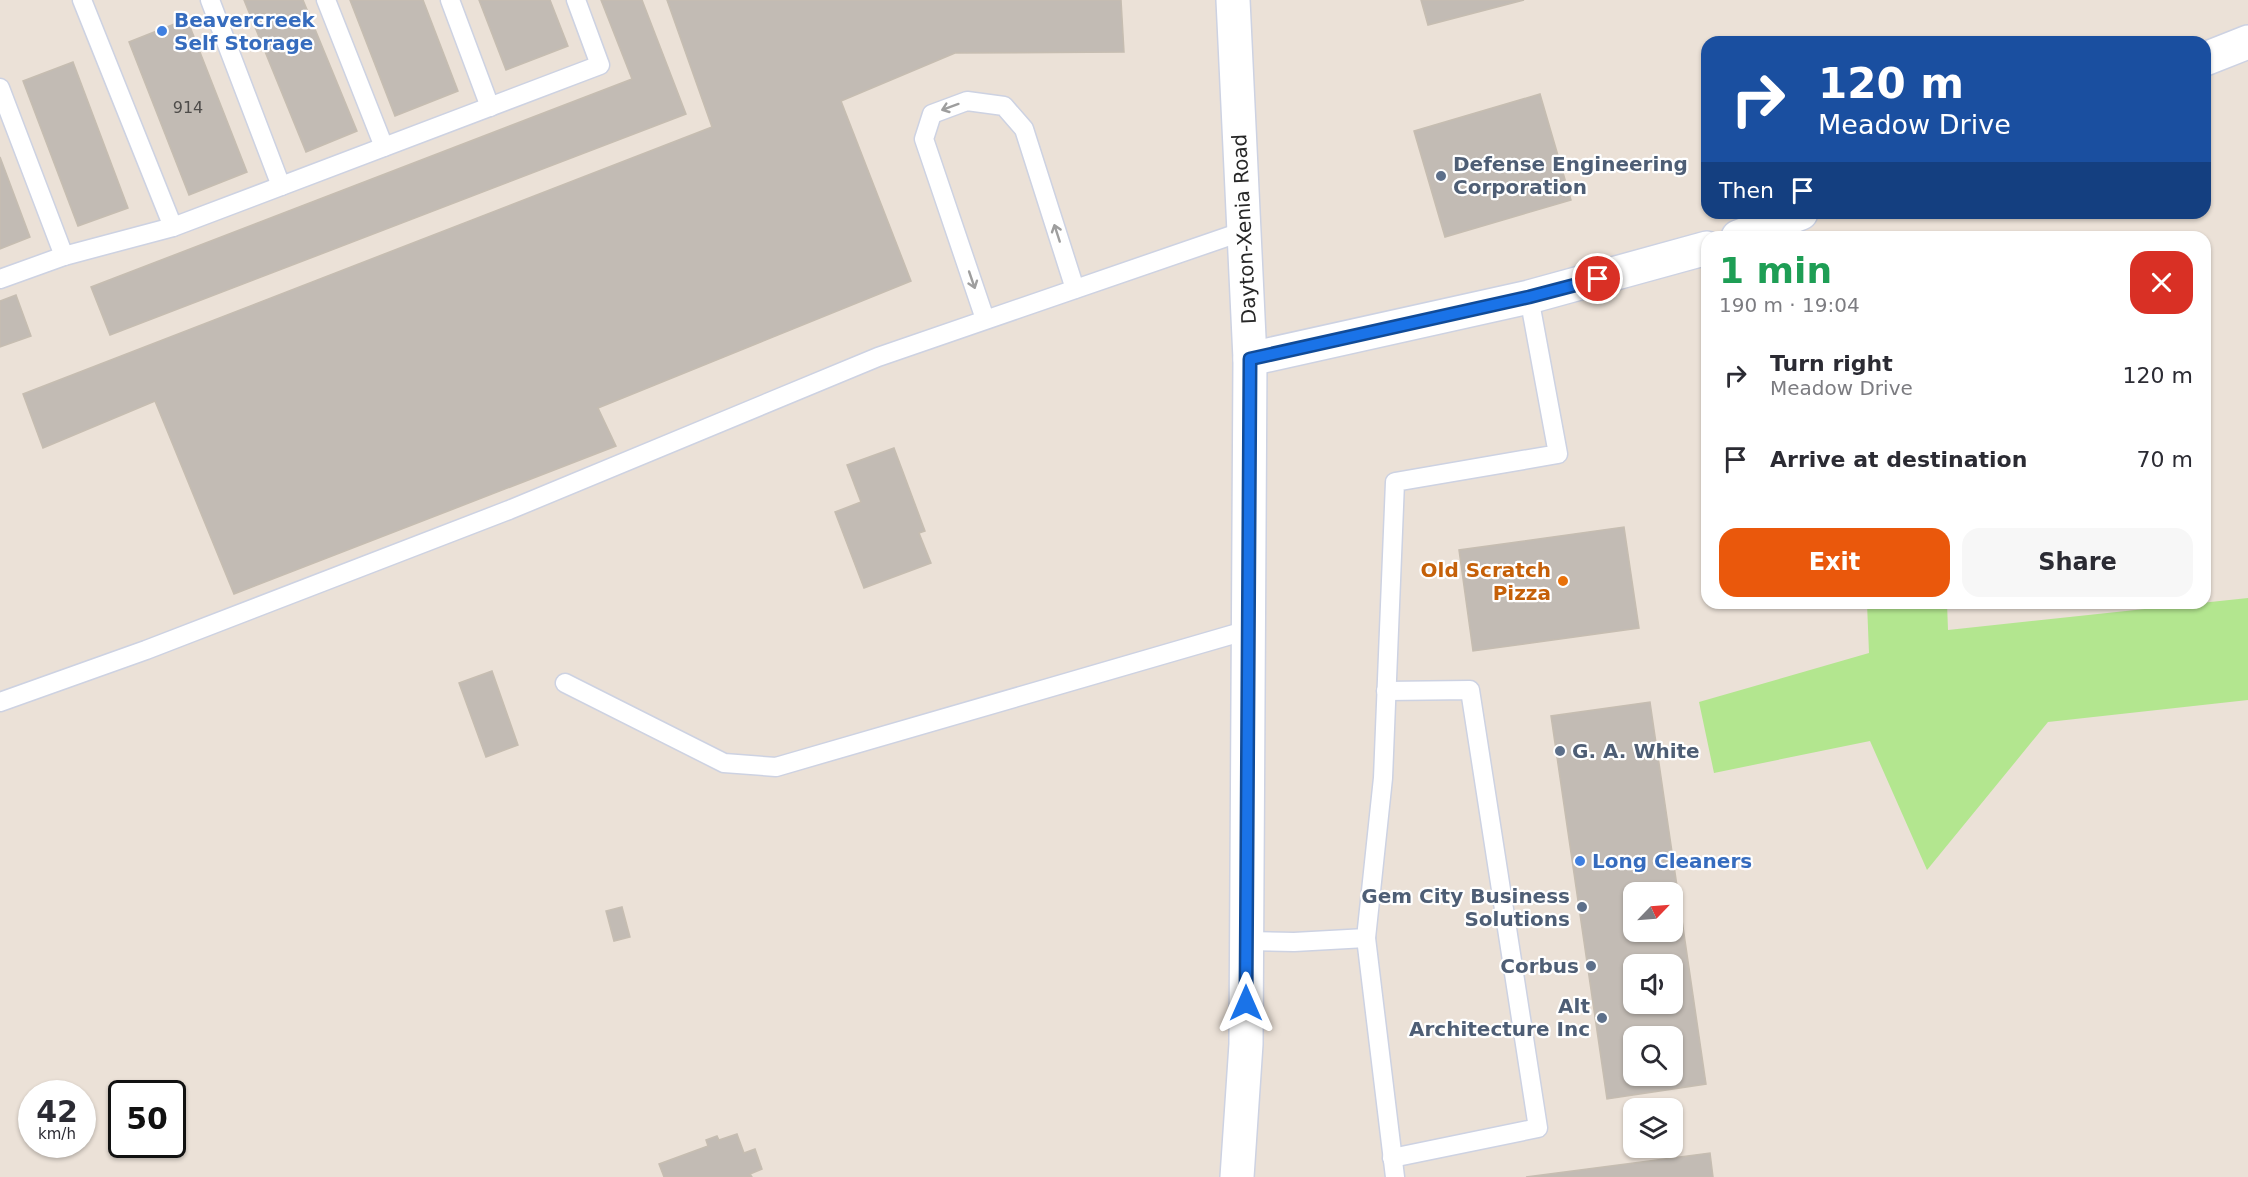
<!DOCTYPE html>
<meta charset="utf-8">
<style>
:root{--surface:#fff;--page:#f7f7f7;--text:#2b2b33;--muted:#7c7c81;--accent:#ea580c}
body{margin:0;font-family:"DejaVu Sans",sans-serif;background:var(--page);color:var(--text);height:100vh;display:flex;flex-direction:column;font-size:22px;white-space:nowrap}
*{box-sizing:border-box;margin:0}
p{font-size:20px;color:var(--muted)}
.icon{flex:none;width:33px;height:33px;fill:none;stroke:currentColor;stroke-width:2;stroke-linecap:round;stroke-linejoin:round}
.map{position:relative;flex:1;overflow:hidden}
.panel{position:absolute;left:1701px;top:231px;width:510px;height:378px;display:flex;flex-direction:column;background:var(--surface);border-radius:18px;box-shadow:0 2px 4px #0004}
.panel>*{flex:none}
.top-card{position:absolute;left:1701px;top:36px;width:510px;height:183px;border-radius:18px;box-shadow:0 2px 4px #0004;background:#1a4fa0;color:#fff;overflow:hidden}
.needle{width:39px;rotate:65deg}
.tools{position:absolute;left:1623px;top:882px;display:grid;gap:12px}
.tools a{display:grid;place-items:center;width:60px;height:60px;border-radius:12px;background:var(--surface);box-shadow:0 2px 4px #0004;font-size:30px}
.speed{position:absolute;left:18px;top:1080px;display:flex;gap:12px;font-size:30px;font-weight:700;text-align:center}
.speed>*{display:grid;place-content:center;width:78px;height:78px;border-radius:50%;background:var(--surface);box-shadow:0 2px 4px #0004;line-height:1}
.speed small{font-size:15px;font-weight:400}
.speed .limit{border:3px solid #111;border-radius:9px;background:#fff;color:#111}
.pin{position:absolute;display:grid;place-items:center;width:51px;height:51px;color:#fff;margin:-26px;border:3px solid #fff;border-radius:50%;box-shadow:0 2px 6px #0007}
.me{position:absolute;width:66px;margin:-33px;rotate:0deg;stroke-linejoin:round;filter:drop-shadow(0 0 4px #0008)}
.turn{display:flex;align-items:center;gap:21px;height:126px;padding:0 18px;font-size:27px}
.turn .icon{width:78px;height:78px;stroke-width:2.5}
.turn b{display:block;font-size:42px;line-height:51px}
.then{display:flex;align-items:center;height:57px;padding:0 18px;background:#0003;gap:12px;font-size:22px}
.round{display:grid;place-items:center;flex:none;width:63px;height:63px;border-radius:18px;background:var(--page)}
.head{display:flex;align-items:center;justify-content:space-between;height:102px;padding:0 18px}
h1{font-size:36px;font-weight:600;line-height:45px;color:#1e9e55}
.primary-button{display:flex;gap:12px;margin-top:auto;padding:12px 18px}
.primary-button a{flex:1;height:69px;border-radius:18px;background:var(--accent);color:#fff;font-size:24px;font-weight:600;line-height:69px;text-align:center}
.primary-button a+a{background:var(--page);color:var(--text)}
ul{padding:0;list-style:none}
li{display:flex;align-items:center;gap:18px;height:84px;padding:0 18px}
li div{flex:1}
li b{display:block;font-size:22px}
li em{font-style:normal}
.map>svg:first-child{display:block}
</style>
<div class="map">
<svg width="2248" height="1177" viewBox="0 0 2248 1177">
<rect width="100%" height="100%" fill="#ebe1d7"/>
<!-- green -->
<path fill="#b3e68f" d="M2248,598V700L2048,722L1927,870L1870,741L1714,773L1699,702L1869,653L1867,603H1947L1948,630Z"/>
<!-- building -->
<g fill="#c2bbb4" stroke="#c6bdb1" stroke-width="1.5" fill-rule="evenodd">
<path d="M244,0H303L357,131L306,152Z"/>
<path d="M350,0H423L458,91L395,116Z"/>
<path d="M479,0H550L568,46L506,70Z"/>
<path d="M601,0H642L686,114L110,335L91,287L632,79Z"/>
<path d="M667,0H1121L1124,52L955,53L841,101L911,281L598,408L616,446L234,594L155,401L43,448L23,394L712,127Z"/>
<path d="M1421,0H1524L1428,25Z"/>
<path d="M187,19L247,172L189,195L129,42Z"/>
<path d="M73,62L128,208L78,226L23,81Z"/>
<path d="M1540,94L1571,200L1445,237L1414,131Z"/>
<path d="M0,157L30,237L0,249Z"/>
<path d="M16,295L31,336L0,347V301Z"/>
<path d="M894,448L925,531L919,533L931,563L864,588L835,512L861,502L847,465Z"/>
<path d="M1624,527L1639,628L1473,651L1459,550Z"/>
<path d="M492,671L518,745L486,757L459,683Z"/>
<path d="M1650,702L1706,1084L1607,1099L1551,716ZM1634,892H1672V932H1634ZM1634,964H1672V1004H1634ZM1634,1036H1672V1076H1634Z"/>
<path d="M622,907L630,937L614,941L606,911Z"/>
<path d="M737,1134L744,1153L755,1149L762,1169L750,1174L752,1177H664L659,1164L708,1146L706,1140L717,1136L719,1140Z"/>
<path d="M1710,1153L1713,1177H1526Z"/>
</g>
<g fill="none" stroke-linecap="round" stroke-linejoin="round">
<!-- lane casing -->
<g stroke="#cdd2e2" stroke-width="21">
<g id="lane">
<path d="M82,0L173,227"/>
<path d="M210,0L281,186"/>
<path d="M326,0L384,147"/>
<path d="M450,0L490,107"/>
<path d="M0,88L64,256"/>
<path d="M0,279L64,256L173,227L600,65L576,0"/>
<path d="M985,319L924,139L932,114L967,101L1004,106L1024,129L1075,289"/>
<path d="M565,683L724,763L776,767L1248,630"/>
<path d="M1386,691L1470,690L1538,1128L1392,1158"/>
<path d="M0,702L146,650L509,510L878,357L1244,231"/>
<path d="M1366,938L1395,1177"/>
<path d="M1247,941L1294,942L1366,938L1383,778L1395,482L1558,454L1529,297"/>
</g>
</g>
<!-- street casing -->
<g stroke="#cdd2e2" stroke-width="36">
<g id="street">
<path d="M2205,59L2248,42"/>
<path d="M1738,237L1801,213"/>
<path d="M1250,359L1529,297L1707,248"/>
</g>
</g>
<!-- secondary casing -->
<g stroke="#cdd2e2" stroke-width="36">
<path id="secondary" d="M1233,0L1250,359L1246,1044L1237,1177"/>
</g>
<!-- lane -->
<use href="#lane" stroke="#fff" stroke-width="18"/>
<!-- street -->
<use href="#street" stroke="#fff" stroke-width="33"/>
<!-- secondary -->
<use href="#secondary" stroke="#fff" stroke-width="33"/>
</g>
<!-- one-way arrows -->
<defs><path id="oneway-shaft" d="M-6 0H5M1.5-3L5.5 0L1.5 3" fill="none" stroke-width="1.6" stroke-linecap="round" stroke-linejoin="round" transform="scale(1.5)"/></defs>
<g stroke="#9e9e9e">
<use href="#oneway-shaft" transform="translate(950 107) rotate(160)"/>
<use href="#oneway-shaft" transform="translate(1057 233) rotate(-108)"/>
<use href="#oneway-shaft" transform="translate(972 280) rotate(71)"/>
</g>
<g fill="none" stroke-linecap="round" stroke-linejoin="round">
<!-- route casing -->
<g stroke="#114b97" stroke-width="15">
<path id="route" d="M1246,1003L1250,359L1529,297L1598,279"/>
</g>
<!-- route -->
<use href="#route" stroke="#1a73e8" stroke-width="10"/>
</g>
<!-- markers -->
<g fill="#3f7fe0" stroke="#fff" stroke-width="2">
<circle cx="162" cy="31" r="6"/>
<circle cx="1580" cy="861" r="6"/>
</g>
<g fill="#5c6f8a" stroke="#fff" stroke-width="2">
<circle cx="1441" cy="176" r="6"/>
<circle cx="1560" cy="751" r="6"/>
<circle cx="1582" cy="907" r="6"/>
<circle cx="1591" cy="966" r="6"/>
<circle cx="1602" cy="1018" r="6"/>
</g>
<circle fill="#e8710a" stroke="#fff" stroke-width="2" cx="1563" cy="581" r="6"/>
<g text-anchor="middle" stroke-width="4.5" stroke-linejoin="round" paint-order="stroke">
<!-- number labels -->
<g font-size="16" fill="#4e4c4a">
<text x="188" y="113">914</text>
</g>
<!-- shop labels -->
<g font-size="20" font-weight="bold" fill="#366cbe" stroke="#fff" text-anchor="start">
<text x="174" y="27">Beavercreek<tspan x="174" dy="23">Self Storage</tspan></text>
<text x="1592" y="868">Long Cleaners</text>
</g>
<!-- service labels -->
<g font-size="20" font-weight="bold" fill="#4e5e75" stroke="#fff" text-anchor="end">
<text x="1453" y="171" text-anchor="start">Defense Engineering<tspan x="1453" dy="23">Corporation</tspan></text>
<text x="1572" y="758" text-anchor="start">G. A. White</text>
<text x="1570" y="903">Gem City Business<tspan x="1570" dy="23">Solutions</tspan></text>
<text x="1579" y="973">Corbus</text>
<text x="1590" y="1013">Alt<tspan x="1590" dy="23">Architecture Inc</tspan></text>
</g>
<!-- street labels -->
<g font-size="20" fill="#272727" stroke="#fff">
<text transform="translate(1244 229) rotate(-93)" y="7">Dayton-Xenia Road</text>
</g>
<!-- food labels -->
<g font-size="20" font-weight="bold" fill="#c56008" stroke="#fff" text-anchor="end">
<text x="1551" y="577">Old Scratch<tspan x="1551" dy="23">Pizza</tspan></text>
</g>
</g>
</svg>
<div class="tools">
<a><svg class="needle" viewBox="-14 -14 28 28"><path d="M0-13l5 13h-10z" fill="#e53935"/><path d="M0 13l5-13h-10z" fill="#7c7c81"/></svg></a>
<a><svg class="icon" aria-label="sound" viewBox="0 0 24 24"><path d="M4 9h4l5-4v14l-5-4H4zM17 9q2 3 0 6"/></svg></a>
<a><svg class="icon" aria-label="search" viewBox="0 0 24 24"><circle cx="10" cy="10" r="6"/><path d="M15 15l6 6"/></svg></a>
<a><svg class="icon" aria-label="layers" viewBox="0 0 24 24"><path d="M12 4l9 5-9 5-9-5zM3 14l9 5 9-5"/></svg></a>
</div>
<div class="speed"><div>42<small>km/h</small></div><div class="limit">50</div></div>
<div class="pin" style="left:1598px;top:279px;background:#d93025"><svg class="icon" aria-label="arrive" viewBox="0 0 24 24"><path d="M6 21V4h12l-3 4 3 4H6"/></svg></div>
<svg class="me" style="left:1246px;top:1003px" viewBox="-20 -20 40 40"><path d="M0-17L14 15 0 8-14 15z" fill="#1a73e8" stroke="#fff" stroke-width="4"/></svg>
<div class="top-card">
<div class="turn"><svg class="icon" aria-label="right" viewBox="0 0 24 24"><path d="M7 20v-9h11M14 6l5 5-5 5"/></svg><div><b>120 m</b>Meadow Drive</div></div>
<div class="then">Then<svg class="icon" aria-label="arrive" viewBox="0 0 24 24"><path d="M6 21V4h12l-3 4 3 4H6"/></svg></div>
</div>
<section class="panel">
<div class="head"><div><h1>1 min</h1><p>190 m · 19:04</p></div><a class="round" style="background:#d93025;color:#fff"><svg class="icon" aria-label="close" viewBox="0 0 24 24"><path d="M6 6l12 12M18 6L6 18"/></svg></a></div>
<ul>
<li><svg class="icon" aria-label="right" viewBox="0 0 24 24"><path d="M7 20v-9h11M14 6l5 5-5 5"/></svg><div><b>Turn right</b><p>Meadow Drive</p></div><em>120 m</em></li>
<li><svg class="icon" aria-label="arrive" viewBox="0 0 24 24"><path d="M6 21V4h12l-3 4 3 4H6"/></svg><div><b>Arrive at destination</b></div><em>70 m</em></li>
</ul>
<div class="primary-button"><a>Exit</a><a>Share</a></div>
</section>
</div>
